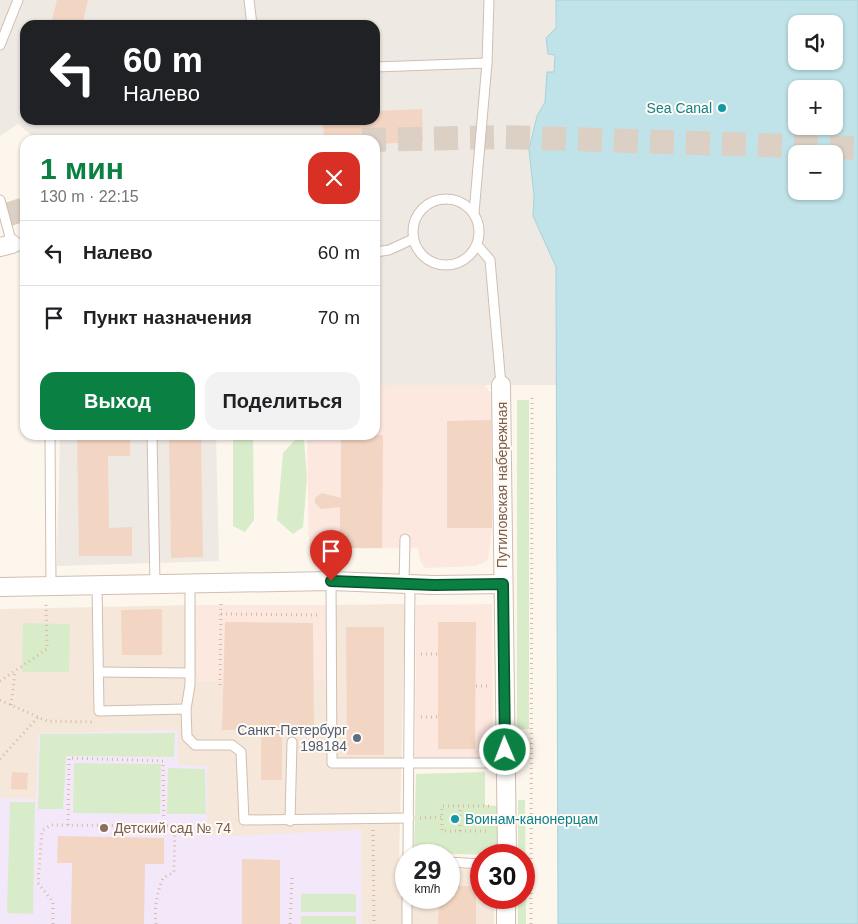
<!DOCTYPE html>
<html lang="ru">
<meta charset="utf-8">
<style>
:root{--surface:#fff;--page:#f2f2f2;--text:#202124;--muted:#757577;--line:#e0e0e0;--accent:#0b8043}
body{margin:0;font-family:Arial,sans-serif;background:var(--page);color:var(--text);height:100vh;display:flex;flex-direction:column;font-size:19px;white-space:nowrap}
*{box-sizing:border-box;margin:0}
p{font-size:16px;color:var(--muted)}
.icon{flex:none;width:28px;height:28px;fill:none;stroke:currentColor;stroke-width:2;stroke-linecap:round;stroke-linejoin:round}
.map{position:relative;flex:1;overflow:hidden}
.sheet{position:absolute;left:20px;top:135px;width:360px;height:305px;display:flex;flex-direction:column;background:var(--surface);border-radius:15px;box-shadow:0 1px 4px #0004}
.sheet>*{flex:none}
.banner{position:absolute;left:20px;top:20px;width:360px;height:105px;border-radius:15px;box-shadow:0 1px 4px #0004;background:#202124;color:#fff;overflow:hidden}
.controls{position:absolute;left:788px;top:15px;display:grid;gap:10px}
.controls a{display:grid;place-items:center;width:55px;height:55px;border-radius:10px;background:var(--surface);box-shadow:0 1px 4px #0004;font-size:25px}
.speed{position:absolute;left:395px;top:844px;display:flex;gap:10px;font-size:25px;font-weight:700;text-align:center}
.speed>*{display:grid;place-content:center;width:65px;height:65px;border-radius:50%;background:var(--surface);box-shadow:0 1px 4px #0004;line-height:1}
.speed small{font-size:12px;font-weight:400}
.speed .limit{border:8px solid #d22;background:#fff;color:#111}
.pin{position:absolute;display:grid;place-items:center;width:42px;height:42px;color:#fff;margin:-51px -21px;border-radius:50% 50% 50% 0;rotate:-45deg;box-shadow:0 0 5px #0007}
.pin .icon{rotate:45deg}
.me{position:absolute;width:55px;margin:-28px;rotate:359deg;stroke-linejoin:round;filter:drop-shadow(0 0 4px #0008)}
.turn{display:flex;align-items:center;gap:18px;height:105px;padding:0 20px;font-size:22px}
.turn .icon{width:65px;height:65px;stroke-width:2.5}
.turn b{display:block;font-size:35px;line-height:42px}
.round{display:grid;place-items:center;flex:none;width:52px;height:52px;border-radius:15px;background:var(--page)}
.summary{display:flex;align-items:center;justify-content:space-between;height:85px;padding:0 20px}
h1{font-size:30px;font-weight:700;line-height:38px;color:var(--accent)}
.cta{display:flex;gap:10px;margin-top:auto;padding:10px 20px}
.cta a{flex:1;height:58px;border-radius:15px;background:var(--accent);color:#fff;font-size:20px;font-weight:700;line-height:58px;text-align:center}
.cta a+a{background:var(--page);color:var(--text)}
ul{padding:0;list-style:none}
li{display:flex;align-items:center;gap:15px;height:65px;padding:0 20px;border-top:1px solid var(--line)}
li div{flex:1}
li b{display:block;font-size:19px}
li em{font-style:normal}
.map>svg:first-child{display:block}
</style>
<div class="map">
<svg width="858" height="924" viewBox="0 0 858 924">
<rect width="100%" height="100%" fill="#fdf6ec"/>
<!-- residential -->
<path fill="#f5e8da" d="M405,604L399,866L406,867V898H449V869L481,870V898H494V924H0V609L196,605L198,681L326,680L325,605Z"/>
<!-- commercial -->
<g fill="#fde8e0">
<path d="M375,385H485L493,397L492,528L488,560L476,566L425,568L420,561L418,548L309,549L307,435H375Z"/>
<path d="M492,604L493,758L415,759L416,605Z"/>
<path d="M196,605H325L327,680L198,681Z"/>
</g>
<!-- industrial -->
<g fill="#efe9e4" fill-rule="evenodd">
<path d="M0,0H556L554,72H547L545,102L537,116L529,149L534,196L533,216L556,267L557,385H375V140H37L18,124L0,136ZM25,25H375V120H25Z"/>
<path d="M60,435H216L219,561L57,566Z"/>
</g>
<!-- education -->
<path fill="#f3e8fa" d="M178,730V765L207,766V835L235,836L361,830L362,924H0V798L36,799L38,733Z"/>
<!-- green -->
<g fill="#d8ecc9">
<rect x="517" y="400" width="12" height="329"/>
<path d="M233,435H253L254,520L245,532L233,526Z"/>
<path d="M295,440H304L307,477L303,527L293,534L277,520L283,453Z"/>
<path d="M23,623L70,624L69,672H22Z"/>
<path d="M175,733L174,757L66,756L63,809H38L40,734Z"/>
<path d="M74,763L161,764L160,814L73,813Z"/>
<path d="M168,768L205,769L206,814H167Z"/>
<path d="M485,772V805L497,806V855L414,853L416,774Z"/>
<path d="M518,800H525L526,924H518V898H524V855H518Z"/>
<path d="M10,802H35L33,914L7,913Z"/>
<rect x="301" y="894" width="55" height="18"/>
<rect x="301" y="916" width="55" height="8"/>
</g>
<!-- water -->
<path fill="#bfe3e8" stroke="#a5d3da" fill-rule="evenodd" d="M556,0H858V924H558L556,267L533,216L534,196L529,149L537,116L545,102L547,72H554L555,55L548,54L546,38L556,28ZM796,24H834V61H796ZM796,89H834V126H796ZM796,154H834V191H796Z"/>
<!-- building -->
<g fill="#f3d5c3">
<path d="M57,0H88L82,25H51Z"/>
<path d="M422,109L423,142L375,144V140H324L323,120H375V111Z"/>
<path d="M491,420L492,528H447V421Z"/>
<path d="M77,435H130V456H108L109,528L132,527V556H79Z"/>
<path d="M169,435H201L203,557L171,558Z"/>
<path d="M341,435H383L382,548H340V507L321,509L315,503V498L322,493L341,498Z"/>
<path d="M162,609V655H122L121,610Z"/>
<path d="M225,622L313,623L314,730H282V780H261V730H222Z"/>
<path d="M438,622H476L475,749H438Z"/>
<path d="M346,627H384V755H347Z"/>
<path d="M12,772L28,773L27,790L11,789Z"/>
<path d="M58,836L164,838V864H145L144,924H71L72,863H57Z"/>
<path d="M242,859L280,860V924H242Z"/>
<path d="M449,886H476V924H438L439,898H449Z"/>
</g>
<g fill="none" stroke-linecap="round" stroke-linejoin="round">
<!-- secondary-tunnel -->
<g stroke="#dcd0c4" stroke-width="24" stroke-dasharray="24 12" stroke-linecap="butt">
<path d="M362,140L503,137L858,148"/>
<path d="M0,217L25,209"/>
</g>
<!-- lane casing -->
<g stroke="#d1beb0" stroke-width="11">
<g id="lane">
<path d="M249,0L252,25"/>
<path d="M0,45L18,0"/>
<path d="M487,63L489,0"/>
<path d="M375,67L487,63L474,213"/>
<circle cx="446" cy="232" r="33"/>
<path d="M0,200L12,244L25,247"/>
<path d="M477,245L490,260L501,385"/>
<path d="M375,252L389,250L413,239"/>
<path d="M50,435L51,586"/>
<path d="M152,435L155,583"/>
<path d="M331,581L332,763H505"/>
<path d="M190,582V685L186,709L187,737L195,745H232L241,752L244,820L409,818"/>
<path d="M404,583L405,539"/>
<path d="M97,586L99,711L186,709"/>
<path d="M100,672L190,673"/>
<path d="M290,821L292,742"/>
<path d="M408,855L410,583"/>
<path d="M449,862L481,864"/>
<path d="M407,924V898"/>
</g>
</g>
<!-- street casing -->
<g stroke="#d1beb0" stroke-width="20">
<g id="street">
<path d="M0,247L12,244"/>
<path d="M501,385L507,855"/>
<path d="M0,587L331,581L434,585L503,584"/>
<path d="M506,924V898"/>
</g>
</g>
<!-- path -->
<g stroke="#d9b8a5" stroke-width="3" stroke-dasharray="1 4" stroke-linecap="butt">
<path d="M221,614L320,615"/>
<path d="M421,654H438"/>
<path d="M0,681L47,649L46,603"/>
<path d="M220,685L221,600"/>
<path d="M476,686H488"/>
<path d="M0,700L47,721L92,722"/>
<path d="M11,705L15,673"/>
<path d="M421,717H438"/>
<path d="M237,733H283"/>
<path d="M300,733H321"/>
<path d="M0,759L38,717"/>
<path d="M489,806H442V831H490"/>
<path d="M420,818L442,817"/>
<path d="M68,825L69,758L163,761L164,825"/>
<path d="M373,830L374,924"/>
<path d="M460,831V806"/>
<path d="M53,924V902L38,883L42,831L51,825L184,826"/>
<path d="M156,924C154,907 157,893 163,878L174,872L175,825"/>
<path d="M290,924L292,877"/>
<path d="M531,924L532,397"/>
</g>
<!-- lane -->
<use href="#lane" stroke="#fff" stroke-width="9"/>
<!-- street -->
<use href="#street" stroke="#fff" stroke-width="18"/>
</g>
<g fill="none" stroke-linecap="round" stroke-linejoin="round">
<!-- route casing -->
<g stroke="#07532c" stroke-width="12">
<path id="route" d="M331,581L434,585L503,584L505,750"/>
</g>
<!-- route -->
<use href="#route" stroke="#0b8043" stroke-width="9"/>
</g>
<!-- markers -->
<g fill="#0f9aa8" stroke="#fffaf3" stroke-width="2">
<circle cx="722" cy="108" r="5"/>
<circle cx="455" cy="819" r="5"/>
</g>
<circle fill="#5c6f8a" stroke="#fffaf3" stroke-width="2" cx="357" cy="738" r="5"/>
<circle fill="#8d6e63" stroke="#fffaf3" stroke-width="2" cx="104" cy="828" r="5"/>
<g text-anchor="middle" stroke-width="4" stroke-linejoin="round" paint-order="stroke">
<!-- culture labels -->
<g font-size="14" fill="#0d838f" stroke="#fffaf3" text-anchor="end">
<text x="712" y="113">Sea Canal</text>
<text x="465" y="824" text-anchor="start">Воинам-канонерцам</text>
</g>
<!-- street labels -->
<g font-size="14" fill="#7a5c4d" stroke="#fffaf3">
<text transform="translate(502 485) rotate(-90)" y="5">Путиловская набережная</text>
</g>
<!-- service labels -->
<g font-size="14" fill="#4e5e75" stroke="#fffaf3" text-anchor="end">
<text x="347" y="735">Санкт-Петербург<tspan x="347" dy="16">198184</tspan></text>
</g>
<!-- education labels -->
<g font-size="14" fill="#785e54" stroke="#fffaf3" text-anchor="start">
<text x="114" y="833">Детский сад № 74</text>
</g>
</g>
</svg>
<div class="controls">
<a><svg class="icon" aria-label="sound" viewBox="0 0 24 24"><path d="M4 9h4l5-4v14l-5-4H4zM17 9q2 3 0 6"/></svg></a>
<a>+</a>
<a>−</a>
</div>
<div class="speed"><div>29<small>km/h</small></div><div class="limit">30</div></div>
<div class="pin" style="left:331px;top:581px;background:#d93025"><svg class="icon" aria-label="arrive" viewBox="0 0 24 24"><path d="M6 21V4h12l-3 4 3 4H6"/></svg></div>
<svg class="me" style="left:505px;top:750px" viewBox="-20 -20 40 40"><circle r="17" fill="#0b8043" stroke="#fff" stroke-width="3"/><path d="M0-11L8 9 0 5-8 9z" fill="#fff"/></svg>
<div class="banner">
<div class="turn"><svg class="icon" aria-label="left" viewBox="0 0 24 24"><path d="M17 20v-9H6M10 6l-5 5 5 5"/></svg><div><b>60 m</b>Налево</div></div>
</div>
<section class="sheet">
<div class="summary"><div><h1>1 мин</h1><p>130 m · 22:15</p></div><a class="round" style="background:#d93025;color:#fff"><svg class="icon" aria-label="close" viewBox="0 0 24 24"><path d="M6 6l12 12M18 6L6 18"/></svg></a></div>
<ul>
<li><svg class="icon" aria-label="left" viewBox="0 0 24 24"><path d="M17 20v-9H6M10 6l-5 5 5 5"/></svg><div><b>Налево</b></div><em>60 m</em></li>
<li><svg class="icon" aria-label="arrive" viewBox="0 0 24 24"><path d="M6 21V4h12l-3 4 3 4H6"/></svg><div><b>Пункт назначения</b></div><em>70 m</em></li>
</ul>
<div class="cta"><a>Выход</a><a>Поделиться</a></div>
</section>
</div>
